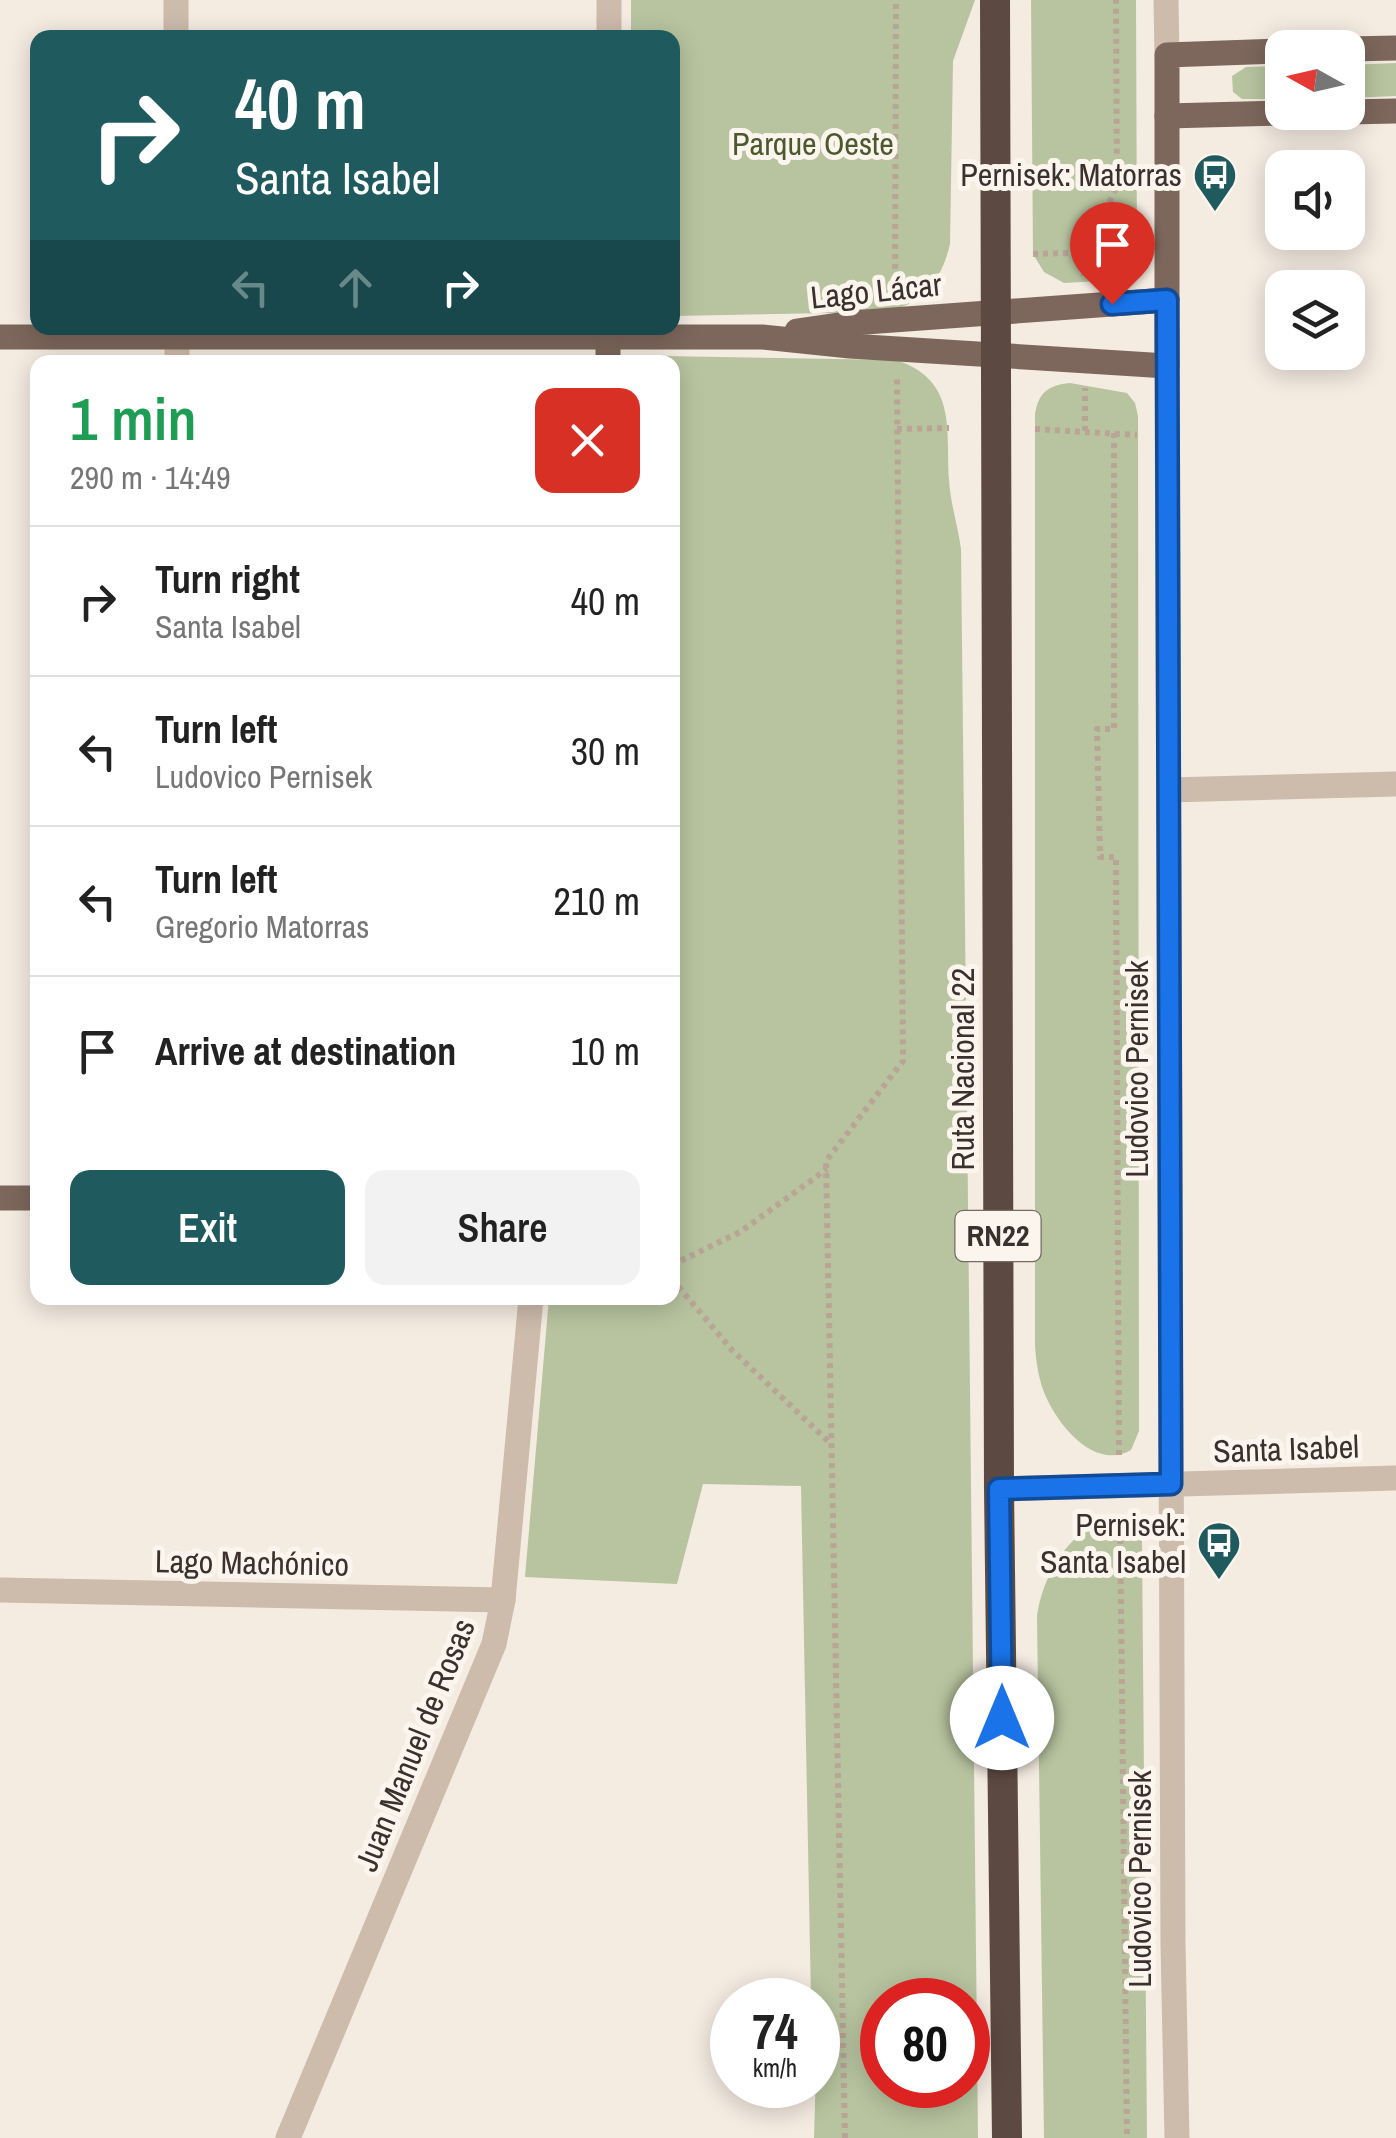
<!DOCTYPE html>
<meta charset="utf-8">
<style>
:root{--surface:#fff;--page:#f2f2f2;--text:#222;--muted:#767676;--line:#e0e0e0;--accent:#1f5a5e}
body{margin:0;font-family:"Archivo Narrow",sans-serif;background:var(--page);color:var(--text);height:100vh;display:flex;flex-direction:column;font-size:38px;white-space:nowrap}
*{box-sizing:border-box;margin:0}
p{font-size:32px;color:var(--muted)}
.icon{flex:none;width:55px;height:55px;fill:none;stroke:currentColor;stroke-width:2;stroke-linecap:round;stroke-linejoin:round}
.map{position:relative;flex:1;overflow:hidden}
.drawer{position:absolute;left:30px;top:355px;width:650px;height:950px;display:flex;flex-direction:column;background:var(--surface);border-radius:20px;box-shadow:0 5px 25px #0003}
.drawer>*{flex:none}
.hud{position:absolute;left:30px;top:30px;width:650px;height:305px;border-radius:20px;box-shadow:0 5px 25px #0003;background:#1f5a5e;color:#fff;overflow:hidden}
.needle{width:65px;rotate:278deg}
.fabs{position:absolute;left:1265px;top:30px;display:grid;gap:20px}
.fabs a{display:grid;place-items:center;width:100px;height:100px;border-radius:20px;background:var(--surface);box-shadow:0 5px 25px #0003;font-size:50px}
.speed{position:absolute;left:710px;top:1978px;display:flex;gap:20px;font-size:50px;font-weight:700;text-align:center}
.speed>*{display:grid;place-content:center;width:130px;height:130px;border-radius:50%;background:var(--surface);box-shadow:0 5px 25px #0003;line-height:1}
.speed small{font-size:25px;font-weight:400}
.speed .limit{border:15px solid #d22;background:#fff;color:#111}
.pin{position:absolute;display:grid;place-items:center;width:85px;height:85px;color:#fff;margin:-102px -42px;border-radius:50% 50% 50% 0;rotate:-45deg;box-shadow:0 0 10px #0007}
.pin .icon{rotate:45deg}
.me{position:absolute;width:110px;margin:-55px;rotate:0deg;stroke-linejoin:round;filter:drop-shadow(0 0 8px #0008)}
.turn{display:flex;align-items:center;gap:35px;height:210px;padding:0 40px;font-size:45px}
.turn .icon{width:130px;height:130px;stroke-width:2.5}
.turn b{display:block;font-size:70px;line-height:85px}
.lanes{display:flex;align-items:center;height:95px;padding:0 40px;background:#0003;justify-content:center;gap:50px;direction:ltr}
.lanes .off{opacity:.35}
.round{display:grid;place-items:center;flex:none;width:105px;height:105px;border-radius:20px;background:var(--page)}
.head{display:flex;align-items:center;justify-content:space-between;height:170px;padding:0 40px}
h1{font-size:60px;font-weight:600;line-height:75px;color:#1e9e55}
.action{display:flex;gap:20px;margin-top:auto;padding:20px 40px}
.action a{flex:1;height:115px;border-radius:20px;background:var(--accent);color:#fff;font-size:40px;font-weight:600;line-height:115px;text-align:center}
.action a+a{background:var(--page);color:var(--text)}
ul{padding:0;list-style:none}
li{display:flex;align-items:center;gap:30px;height:150px;padding:0 40px;border-top:2px solid var(--line)}
li div{flex:1}
li b{display:block;font-size:38px}
li em{font-style:normal}
.map>svg:first-child{display:block}
</style>
<div class="map">
<svg width="1396" height="2138" viewBox="0 0 1396 2138">
<rect width="100%" height="100%" fill="#f4ebe1"/>
<!-- green -->
<g fill="#b8c4a0" fill-rule="evenodd">
<path d="M631,0H975L953,61L950,244C941,282 922,306 882,312L673,316L672,38H631Z"/>
<path d="M1031,0H1136L1137,259L1131,273L1117,280L1064,283L1044,272L1033,254Z"/>
<path d="M1396,63V96L1348,98V65Z"/>
<path d="M1282,66V99H1242L1233,92L1232,76L1246,67Z"/>
<path d="M664,356L896,360C957,380 946,428 949,479C950,502 958,526 961,549L978,2138H814L818,2000H811L801,1486L703,1484L677,1584L525,1577L549,1298H672V362H644ZM882,2000H968V2085H882Z"/>
<path d="M551,358L567,362H214L231,359Z"/>
<path d="M1070,383L1127,393L1135,403L1138,416L1139,1431L1131,1450C1096,1470 1061,1429 1047,1399C1039,1382 1036,1363 1035,1345V415C1038,393 1048,385 1070,383Z"/>
<path d="M1111,1519L1128,1521L1142,1541L1147,2138H1044L1037,1616C1042,1577 1069,1528 1111,1519Z"/>
</g>
<g fill="none" stroke-linecap="round" stroke-linejoin="round">
<!-- path -->
<g stroke="#b9a596" stroke-width="6" stroke-dasharray="5 5" stroke-linecap="butt">
<path d="M1033,254L1137,251"/>
<path d="M1084,276V253L1117,186L1116,0"/>
<path d="M895,289L896,0"/>
<path d="M897,429L949,428"/>
<path d="M1035,429L1137,435"/>
<path d="M1085,431V388"/>
<path d="M1114,433V729H1097L1100,857H1116L1119,1456"/>
<path d="M672,1265L740,1232L827,1169"/>
<path d="M672,1279L732,1350L831,1444"/>
<path d="M1120,1519L1127,2138"/>
<path d="M845,2138L826,1161L903,1061L897,376"/>
</g>
<!-- minor -->
<g stroke="#cdbbac" stroke-width="25">
<path d="M176,0V38"/>
<path d="M1166,0L1167,55"/>
<path d="M609,38V0"/>
<path d="M177,328V362"/>
<path d="M1167,366L1173,1944L1177,2138"/>
<path d="M1169,790L1396,784"/>
<path d="M999,1489L1396,1478"/>
<path d="M0,1590L503,1600"/>
<path d="M288,2138L494,1644L503,1600L531,1298"/>
</g>
<!-- major -->
<g stroke="#7d675c" stroke-width="25">
<path d="M1348,49L1396,48"/>
<path d="M1348,112L1396,111"/>
<path d="M1167,116L1325,112"/>
<path d="M797,331L852,323L1167,300"/>
<path d="M0,337H762L850,346L1167,366V55L1282,51"/>
<path d="M608,362V335"/>
<path d="M0,1198H38"/>
</g>
<!-- highway -->
<path stroke="#5c4a42" stroke-width="30" d="M995,0L999,1489L1007,2138"/>
</g>
<g fill="none" stroke-linecap="round" stroke-linejoin="round">
<!-- route casing -->
<g stroke="#114b97" stroke-width="25">
<path id="route" d="M1002,1718L999,1489L1171,1484L1167,300L1112,304"/>
</g>
<!-- route -->
<use href="#route" stroke="#1a73e8" stroke-width="18"/>
</g>
<!-- icons -->
<defs>
<g id="bus-pin" transform="scale(2.25)"><path d="M0 17L-7.5 6A9.5 9.5 0 1 1 7.5 6Z" fill="#1f5a5e" stroke="#fbf5ee"/><path d="M-5-6H5V4H4V6H2V4H-2V6H-4V4H-5ZM-3.5-4V0h7V-4ZM-3.5 1.2v1.5H-2V1.2ZM2 1.2v1.5H3.5V1.2Z" fill="#fff"/></g>
</defs>
<g fill-rule="evenodd">
<use href="#bus-pin" x="1215" y="175"/>
<use href="#bus-pin" x="1219" y="1543"/>
</g>
<g text-anchor="middle" stroke-width="10" stroke-linejoin="round" paint-order="stroke">
<!-- shield labels -->
<rect fill="#fbf5ee" stroke="#756b66" stroke-width="2.5" x="955.5" y="1211" width="85" height="50" rx="8"/>
<g font-size="30" font-weight="bold" fill="#3b302b">
<text x="998" y="1246">RN22</text>
</g>
<!-- park labels -->
<g font-size="32" fill="#4a5a2e" stroke="#fbf5ee">
<text x="813" y="155">Parque Oeste</text>
</g>
<!-- poi labels -->
<g font-size="32" fill="#3b302b" stroke="#fbf5ee" text-anchor="end">
<text x="1182" y="186">Pernisek: Matorras</text>
<text x="1186" y="1536">Pernisek:<tspan x="1186" dy="37">Santa Isabel</tspan></text>
</g>
<!-- street labels -->
<g font-size="32" fill="#3b302b" stroke="#fbf5ee">
<text transform="translate(876 291) rotate(-6)" y="11">Lago Lácar</text>
<text transform="translate(963 1069) rotate(-90)" y="11">Ruta Nacional 22</text>
<text transform="translate(1137 1069) rotate(-90)" y="11">Ludovico Pernisek</text>
<text transform="translate(1286 1449) rotate(-2)" y="11">Santa Isabel</text>
<text transform="translate(252 1563) rotate(1)" y="11">Lago Machónico</text>
<text transform="translate(415 1745) rotate(-68)" y="11">Juan Manuel de Rosas</text>
<text transform="translate(1140 1879) rotate(-90)" y="11">Ludovico Pernisek</text>
</g>
</g>
</svg>
<div class="fabs">
<a><svg class="needle" viewBox="-14 -14 28 28"><path d="M0-13l5 13h-10z" fill="#e53935"/><path d="M0 13l5-13h-10z" fill="#767676"/></svg></a>
<a><svg class="icon" aria-label="sound" viewBox="0 0 24 24"><path d="M4 9h4l5-4v14l-5-4H4zM17 9q2 3 0 6"/></svg></a>
<a><svg class="icon" aria-label="layers" viewBox="0 0 24 24"><path d="M12 4l9 5-9 5-9-5zM3 14l9 5 9-5"/></svg></a>
</div>
<div class="speed"><div>74<small>km/h</small></div><div class="limit">80</div></div>
<div class="pin" style="left:1112px;top:304px;background:#d93025"><svg class="icon" aria-label="arrive" viewBox="0 0 24 24"><path d="M6 21V4h12l-3 4 3 4H6"/></svg></div>
<svg class="me" style="left:1002px;top:1718px" viewBox="-20 -20 40 40"><circle r="19" fill="#fff"/><path d="M0-13L10 11 0 6-10 11z" fill="#1a73e8"/></svg>
<div class="hud">
<div class="turn"><svg class="icon" aria-label="right" viewBox="0 0 24 24"><path d="M7 20v-9h11M14 6l5 5-5 5"/></svg><div><b>40 m</b>Santa Isabel</div></div>
<div class="lanes"><svg class="icon off" aria-label="left" viewBox="0 0 24 24"><path d="M17 20v-9H6M10 6l-5 5 5 5"/></svg><svg class="icon off" aria-label="ahead" viewBox="0 0 24 24"><path d="M12 20V5M6 11l6-6 6 6"/></svg><svg class="icon" aria-label="right" viewBox="0 0 24 24"><path d="M7 20v-9h11M14 6l5 5-5 5"/></svg></div>
</div>
<section class="drawer">
<div class="head"><div><h1>1 min</h1><p>290 m · 14:49</p></div><a class="round" style="background:#d93025;color:#fff"><svg class="icon" aria-label="close" viewBox="0 0 24 24"><path d="M6 6l12 12M18 6L6 18"/></svg></a></div>
<ul>
<li><svg class="icon" aria-label="right" viewBox="0 0 24 24"><path d="M7 20v-9h11M14 6l5 5-5 5"/></svg><div><b>Turn right</b><p>Santa Isabel</p></div><em>40 m</em></li>
<li><svg class="icon" aria-label="left" viewBox="0 0 24 24"><path d="M17 20v-9H6M10 6l-5 5 5 5"/></svg><div><b>Turn left</b><p>Ludovico Pernisek</p></div><em>30 m</em></li>
<li><svg class="icon" aria-label="left" viewBox="0 0 24 24"><path d="M17 20v-9H6M10 6l-5 5 5 5"/></svg><div><b>Turn left</b><p>Gregorio Matorras</p></div><em>210 m</em></li>
<li><svg class="icon" aria-label="arrive" viewBox="0 0 24 24"><path d="M6 21V4h12l-3 4 3 4H6"/></svg><div><b>Arrive at destination</b></div><em>10 m</em></li>
</ul>
<div class="action"><a>Exit</a><a>Share</a></div>
</section>
</div>
